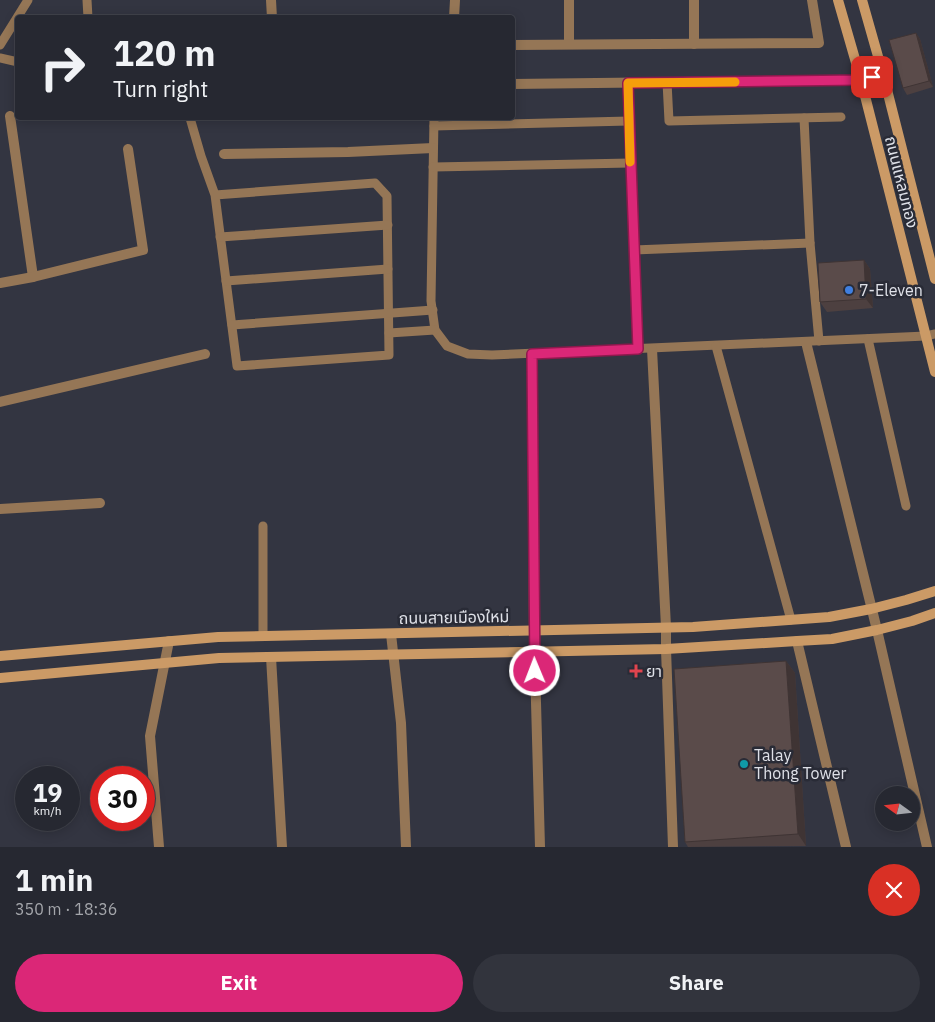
<!DOCTYPE html>
<meta charset="utf-8">
<style>
:root{--surface:#262831;--page:#32343d;--text:#f1f3f6;--muted:#a4a6ab;--line:#42444d;--accent:#db2777}
body{margin:0;font-family:"IBM Plex Sans","Noto Sans Thai",sans-serif;background:var(--page);color:var(--text);height:100vh;display:flex;flex-direction:column;font-size:19px;white-space:nowrap}
*{box-sizing:border-box;margin:0}
p{font-size:16px;color:var(--muted)}
.icon{flex:none;width:28px;height:28px;fill:none;stroke:currentColor;stroke-width:2;stroke-linecap:round;stroke-linejoin:round}
.map{position:relative;height:847px;overflow:hidden}
.drawer{display:flex;flex-direction:column;background:var(--surface);flex:1}
.drawer>*{flex:none}
.hud{position:absolute;left:15px;top:15px;width:500px;height:105px;border-radius:5px;box-shadow:0 2px 12px #0003,0 0 0 1px var(--line);background:#262831;color:var(--text);overflow:hidden}
.needle{width:32px;rotate:285deg}
.buttons{position:absolute;left:875px;top:786px;display:grid;gap:10px}
.buttons a{display:grid;place-items:center;width:45px;height:45px;border-radius:50%;background:var(--surface);box-shadow:0 2px 12px #0003,0 0 0 1px var(--line);font-size:25px}
.speed{position:absolute;left:15px;top:766px;display:flex;gap:10px;font-size:25px;font-weight:700;text-align:center}
.speed>*{display:grid;place-content:center;width:65px;height:65px;border-radius:50%;background:var(--surface);box-shadow:0 2px 12px #0003,0 0 0 1px var(--line);line-height:1}
.speed small{font-size:12px;font-weight:400}
.speed .limit{border:8px solid #d22;background:#fff;color:#111}
.pin{position:absolute;display:grid;place-items:center;width:42px;height:42px;color:#fff;margin:-21px;border-radius:10px;box-shadow:0 2px 8px #0006}
.me{position:absolute;width:55px;margin:-28px;rotate:359deg;stroke-linejoin:round;filter:drop-shadow(0 0 4px #0008)}
.turn{display:flex;align-items:center;gap:18px;height:105px;padding:0 15px;font-size:22px}
.turn .icon{width:65px;height:65px;stroke-width:2.5}
.turn b{display:block;font-size:35px;line-height:42px}
.round{display:grid;place-items:center;flex:none;width:52px;height:52px;border-radius:26px;background:var(--page)}
.summary{display:flex;align-items:center;justify-content:space-between;height:85px;padding:0 15px}
h1{font-size:30px;font-weight:800;line-height:38px}
.action{display:flex;gap:10px;margin-top:auto;padding:10px 15px}
.action a{flex:1;height:58px;border-radius:30px;background:var(--accent);color:#fff;font-size:20px;font-weight:800;line-height:58px;text-align:center}
.action a+a{background:var(--page);color:var(--text)}
.map>svg:first-child{display:block}
</style>
<div class="map">
<svg width="935" height="847" viewBox="0 0 935 847">
<rect width="100%" height="100%" fill="#333541"/>
<g fill="none" stroke-linecap="round" stroke-linejoin="round">
<!-- lane -->
<g stroke="#957656" stroke-width="9">
<path d="M87,0L88,18"/>
<path d="M0,45L28,0"/>
<path d="M0,58L18,62"/>
<path d="M667,82L669,121L841,117"/>
<path d="M628,83L638,349"/>
<path d="M190,118L201,156L215,195L237,366L389,355L387,196L375,183L215,195"/>
<path d="M434,118L431,301L435,330L447,346L468,354L492,355L926,336L935,334"/>
<path d="M804,118L810,243L819,341"/>
<path d="M434,126L629,121"/>
<path d="M433,167L630,163"/>
<path d="M220,237L388,225"/>
<path d="M634,250L810,243"/>
<path d="M226,281L388,269"/>
<path d="M232,325L433,310"/>
<path d="M389,333L435,330"/>
<path d="M868,339L906,506"/>
<path d="M716,346L791,620"/>
<path d="M263,526V636"/>
</g>
<!-- street -->
<g stroke="#957656" stroke-width="10">
<path d="M271,0L272,18"/>
<path d="M569,0V44"/>
<path d="M694,0V44"/>
<path d="M454,18L455,0"/>
<path d="M512,45L819,43L812,0"/>
<path d="M512,84L861,80L883,74"/>
<path d="M10,116L33,277"/>
<path d="M224,154L348,152L433,148"/>
<path d="M0,283L33,277L143,250L128,149"/>
<path d="M806,342L877,630L927,847"/>
<path d="M652,349L666,627V649L673,847"/>
<path d="M532,354L534,630L540,847"/>
<path d="M0,402L205,354"/>
<path d="M0,509L100,503"/>
<path d="M391,634L401,723L406,847"/>
<path d="M797,641L846,847"/>
<path d="M271,657L282,847"/>
<path d="M159,847L150,736L169,641"/>
</g>
<!-- secondary -->
<g stroke="#cb9a66" stroke-width="10">
<path d="M838,0L861,80L935,372"/>
<path d="M862,0L883,74L935,279"/>
<path d="M0,656L218,637L693,627L829,617L871,609L906,600L935,591"/>
<path d="M0,678L219,658L666,649L797,641L832,639L877,630L912,621L935,613"/>
</g>
</g>
<!-- wall -->
<g fill="#4d4040">
<path d="M916,33L920,39L933,87L907,95L903,88Z"/>
<path d="M864,260L870,269L873,308L827,312L820,302Z"/>
<path d="M786,661L795,673L806,846L688,847L685,842Z"/>
</g>
<!-- shaded-wall -->
<g fill="#3f3434">
<path d="M916,33L920,39L933,87L929,81Z"/>
<path d="M864,260L870,269L873,308L866,299Z"/>
<path d="M786,661L795,673L806,846L798,834Z"/>
</g>
<!-- building -->
<g fill="#5a4b4a" stroke="#3f3434">
<path d="M916,33L929,81L903,88L889,40Z"/>
<path d="M864,260L866,299L820,302L818,263Z"/>
<path d="M786,661L798,834L685,842L674,669Z"/>
</g>
<g fill="none" stroke-linecap="round" stroke-linejoin="round">
<!-- route casing -->
<g stroke="#8e194d" stroke-width="12">
<path id="route" d="M535,671L532,354L638,349L628,83L861,80L872,77"/>
</g>
<!-- route -->
<use href="#route" stroke="#db2777" stroke-width="9"/>
<!-- slow -->
<path stroke="#f59e0b" stroke-width="9" d="M630,162L628,83L735,82"/>
</g>
<!-- markers -->
<circle fill="#3f7fe0" stroke="#292b36" stroke-width="2" cx="849" cy="290" r="5"/>
<path fill="#e0444e" stroke="#292b36" stroke-width="2" d="M633.5 663.5h5v5h5v5h-5v5h-5v-5h-5v-5h5z"/>
<circle fill="#0f9aa8" stroke="#292b36" stroke-width="2" cx="744" cy="764" r="5"/>
<g text-anchor="middle" stroke-width="5" stroke-linejoin="round" paint-order="stroke">
<!-- street labels -->
<g font-size="16" fill="#dfe1e8" stroke="#292b36">
<text transform="translate(902 182) rotate(76)" y="6">ถนนแหลมทอง</text>
<text transform="translate(454 617) rotate(-1)" y="6">ถนนสายเมืองใหม่</text>
</g>
<!-- poi labels -->
<g font-size="16" fill="#dfe1e8" stroke="#292b36" text-anchor="start">
<text x="859" y="296">7-Eleven</text>
<text x="646" y="677">ยา</text>
<text x="754" y="761">Talay<tspan x="754" dy="18">Thong Tower</tspan></text>
</g>
</g>
</svg>
<div class="buttons">
<a><svg class="needle" viewBox="-14 -14 28 28"><path d="M0-13l5 13h-10z" fill="#e53935"/><path d="M0 13l5-13h-10z" fill="#a4a6ab"/></svg></a>
</div>
<div class="speed"><div>19<small>km/h</small></div><div class="limit">30</div></div>
<div class="pin" style="left:872px;top:77px;background:#d93025"><svg class="icon" aria-label="arrive" viewBox="0 0 24 24"><path d="M6 21V4h12l-3 4 3 4H6"/></svg></div>
<svg class="me" style="left:535px;top:671px" viewBox="-20 -20 40 40"><circle r="17" fill="#db2777" stroke="#fff" stroke-width="3"/><path d="M0-11L8 9 0 5-8 9z" fill="#fff"/></svg>
<div class="hud">
<div class="turn"><svg class="icon" aria-label="right" viewBox="0 0 24 24"><path d="M7 20v-9h11M14 6l5 5-5 5"/></svg><div><b>120 m</b>Turn right</div></div>
</div>
</div>
<section class="drawer">
<div class="summary"><div><h1>1 min</h1><p>350 m · 18:36</p></div><a class="round" style="background:#d93025;color:#fff"><svg class="icon" aria-label="close" viewBox="0 0 24 24"><path d="M6 6l12 12M18 6L6 18"/></svg></a></div>
<div class="action"><a>Exit</a><a>Share</a></div>
</section>
